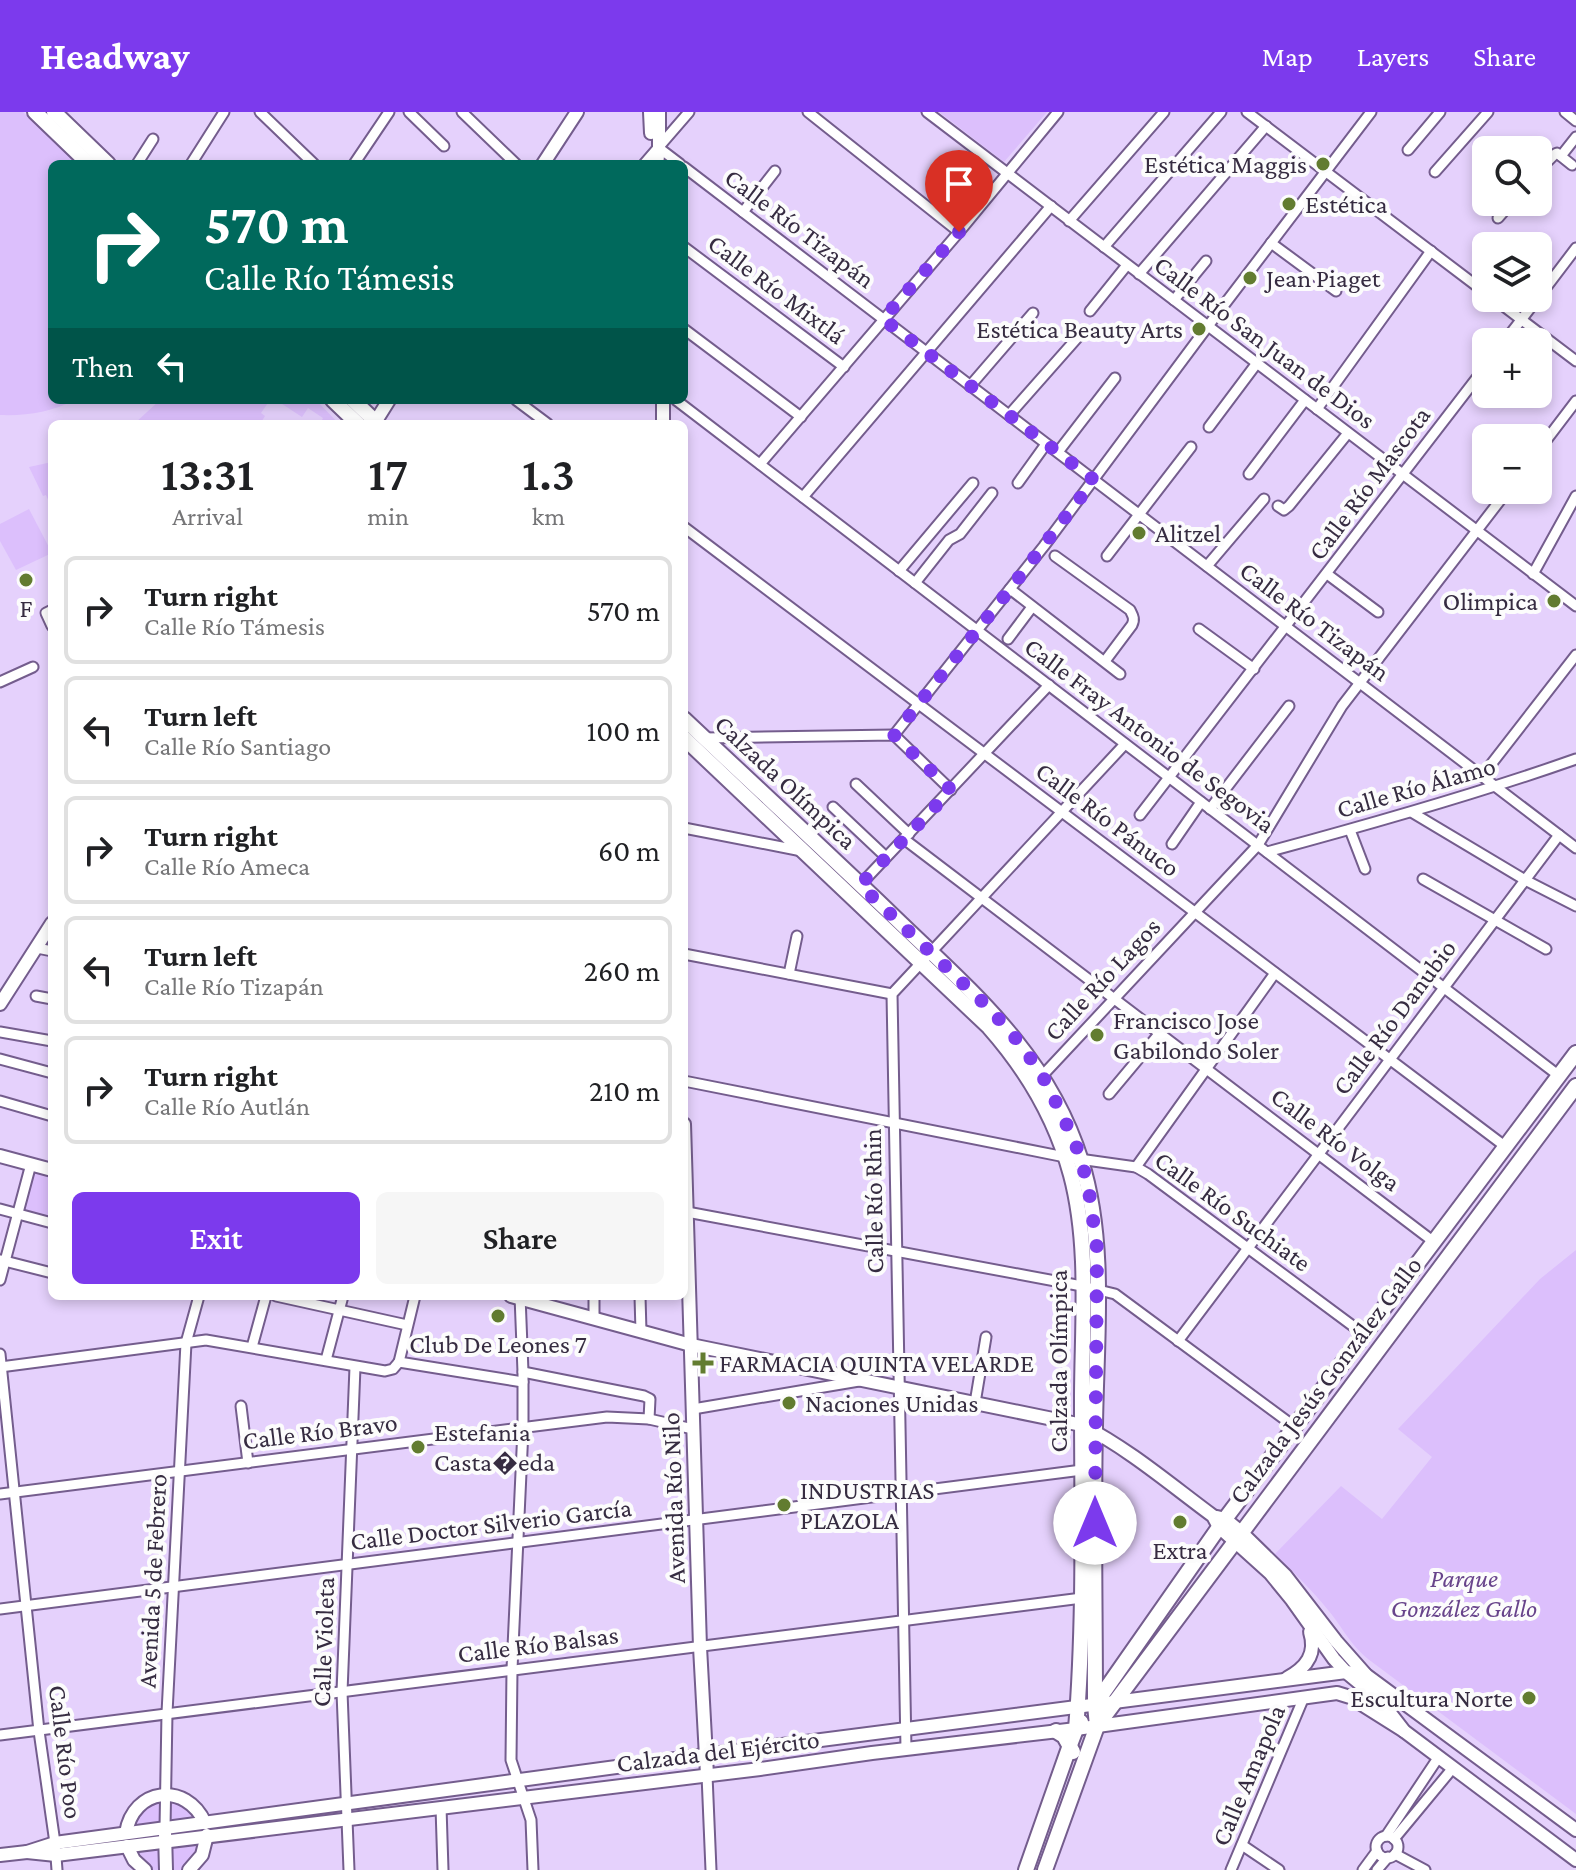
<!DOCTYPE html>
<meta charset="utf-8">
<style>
:root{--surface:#fff;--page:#f6f6f6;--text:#202124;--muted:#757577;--line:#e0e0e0;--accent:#7c3aed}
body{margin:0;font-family:"Crimson Pro",serif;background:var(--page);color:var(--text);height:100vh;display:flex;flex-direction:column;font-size:30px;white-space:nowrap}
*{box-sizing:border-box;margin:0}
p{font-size:26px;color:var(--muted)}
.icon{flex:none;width:44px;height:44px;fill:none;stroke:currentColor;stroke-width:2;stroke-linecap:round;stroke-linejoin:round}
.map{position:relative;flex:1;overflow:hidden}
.drawer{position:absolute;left:48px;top:308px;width:640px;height:880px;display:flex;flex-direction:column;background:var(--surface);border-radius:12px;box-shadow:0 4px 12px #0003}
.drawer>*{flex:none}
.top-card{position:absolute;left:48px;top:48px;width:640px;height:244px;border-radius:12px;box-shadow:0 4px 12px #0003;background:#00695c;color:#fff;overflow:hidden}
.fabs{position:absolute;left:1472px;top:24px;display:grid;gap:16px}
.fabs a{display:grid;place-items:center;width:80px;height:80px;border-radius:12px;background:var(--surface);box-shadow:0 4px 12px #0003;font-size:40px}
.pin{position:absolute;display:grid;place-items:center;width:68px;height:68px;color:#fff;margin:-82px -34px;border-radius:50% 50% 50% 0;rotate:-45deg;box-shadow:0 0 8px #0007}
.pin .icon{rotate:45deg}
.me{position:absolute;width:88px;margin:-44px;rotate:0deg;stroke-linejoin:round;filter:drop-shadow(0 0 6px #0008)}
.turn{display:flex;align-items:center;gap:28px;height:168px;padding:0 24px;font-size:36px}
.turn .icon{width:104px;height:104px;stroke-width:2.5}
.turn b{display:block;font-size:56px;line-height:68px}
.then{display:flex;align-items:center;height:76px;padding:0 24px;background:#0003;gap:16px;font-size:30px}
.eta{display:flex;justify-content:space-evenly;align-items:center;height:136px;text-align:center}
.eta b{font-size:48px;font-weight:600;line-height:56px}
.primary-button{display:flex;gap:16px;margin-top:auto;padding:16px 24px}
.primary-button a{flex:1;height:92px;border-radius:12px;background:var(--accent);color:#fff;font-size:32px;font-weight:600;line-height:92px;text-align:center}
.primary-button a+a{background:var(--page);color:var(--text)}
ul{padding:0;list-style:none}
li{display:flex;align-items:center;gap:24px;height:108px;margin:0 16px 12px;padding:0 8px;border:4px solid var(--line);border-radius:12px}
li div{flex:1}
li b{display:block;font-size:30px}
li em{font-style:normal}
header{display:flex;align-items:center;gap:48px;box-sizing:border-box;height:112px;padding:0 40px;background:var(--accent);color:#fff}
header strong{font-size:38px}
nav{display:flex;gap:44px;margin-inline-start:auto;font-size:28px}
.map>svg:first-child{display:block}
</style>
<header>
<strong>Headway</strong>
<nav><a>Map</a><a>Layers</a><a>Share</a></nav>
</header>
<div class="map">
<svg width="1576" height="1758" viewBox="0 0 1576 1758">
<rect width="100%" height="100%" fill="#e5d1fc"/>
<!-- green -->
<g fill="#dcbffc">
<path d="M0,0H23L77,52H52V288H75C51,300 27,304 0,303Z"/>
<path d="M939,0H1047L1004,50Z"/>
<path d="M160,288H270L261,301L265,304L260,312H134Z"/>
<path d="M276,288H316L339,312H320L323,306L308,296L302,305Z"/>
<path d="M52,350V396L46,383L43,384L29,355Z"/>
<path d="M29,397L52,441L16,458L0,429V412Z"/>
<path d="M31,1052L52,1058V1111L18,1102Z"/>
<path d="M1576,1138V1702L1368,1547C1349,1531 1343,1516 1328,1498C1312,1478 1293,1460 1275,1442L1341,1374L1382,1407L1432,1345L1398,1317L1540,1167Z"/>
<path d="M171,1685H175L202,1709L170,1713Z"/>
<path d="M162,1689V1715L133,1719V1708L148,1691Z"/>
<path d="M204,1732L186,1758H171L170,1734Z"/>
<path d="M163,1735L164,1758H148L131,1738Z"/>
</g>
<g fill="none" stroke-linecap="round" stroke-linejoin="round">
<!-- street casing -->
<g stroke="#745d8d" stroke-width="13">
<g id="street">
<path d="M260,0L314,52"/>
<path d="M409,0L444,34"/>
<path d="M462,0L516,52"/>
<path d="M808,0L959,120"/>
<path d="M927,0L1576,494"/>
<path d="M1247,0L1486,181"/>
<path d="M1565,0L1576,9"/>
<path d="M659,36L680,52"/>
<path d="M1408,38L1440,0"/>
<path d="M1561,44L1576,25"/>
<path d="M137,52L153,27"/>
<path d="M191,52L224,0"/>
<path d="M354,52L389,0"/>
<path d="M644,52L689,0"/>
<path d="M684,55L1576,736"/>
<path d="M1538,59L1555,42L1557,41L1572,53"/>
<path d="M1435,60L1488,0"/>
<path d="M743,100L775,59"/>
<path d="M1498,106L1512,90"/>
<path d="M1069,109L1164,0"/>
<path d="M1271,131L1336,179"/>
<path d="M684,135L844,255"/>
<path d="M1104,135L1221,0"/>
<path d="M1139,162L1266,14"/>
<path d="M1493,186L1576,249"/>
<path d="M1538,186L1576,136"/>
<path d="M1174,188L1206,149"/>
<path d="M1090,199L1127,153"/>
<path d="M684,217L801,305"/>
<path d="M1504,230L1538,186"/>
<path d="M970,274L1033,201"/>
<path d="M516,288L548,312"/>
<path d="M676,288L1558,963"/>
<path d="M1317,297L1431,139"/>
<path d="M1009,303L1078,225"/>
<path d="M1209,315L1257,251"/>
<path d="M1538,339L1576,289"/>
<path d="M1058,340L1115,266"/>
<path d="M760,352L959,120L1058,0"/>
<path d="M1249,362L1305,288"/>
<path d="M1018,371L1046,332"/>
<path d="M803,385L1051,94"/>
<path d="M1278,394L1284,398L1289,394L1348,321"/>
<path d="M684,415L1506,1035"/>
<path d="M1055,444L1130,498C1133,504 1135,507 1132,513L1105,549"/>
<path d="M1107,444L1191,335"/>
<path d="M1207,454L1264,387"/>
<path d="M899,459L973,371"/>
<path d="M1327,462L1378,500"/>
<path d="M1533,462L1576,384"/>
<path d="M915,471L949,428L960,422L992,381"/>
<path d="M1010,477L1120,562"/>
<path d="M52,498L46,501L52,514"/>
<path d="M1199,517L1254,557"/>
<path d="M1008,527L1032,495"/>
<path d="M0,570L33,555"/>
<path d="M894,623L1044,434L1208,214L1371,0"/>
<path d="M705,626L894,623L951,678"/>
<path d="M1482,664L1576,543"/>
<path d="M856,672L909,722"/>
<path d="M833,695L886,745"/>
<path d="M1210,697L1289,594"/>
<path d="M1413,701L1525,768L1576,794"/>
<path d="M1140,703L1486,254"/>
<path d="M684,716L802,739"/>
<path d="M1350,718L1365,757"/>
<path d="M904,727L1434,1130"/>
<path d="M1172,732L1201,690"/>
<path d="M1267,740C1371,712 1474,683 1576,647"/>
<path d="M1423,767L1546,837"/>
<path d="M860,773L1049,573"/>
<path d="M37,836L52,839"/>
<path d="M684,842L892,882"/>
<path d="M789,862L797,824"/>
<path d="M36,884L52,887"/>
<path d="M0,920L52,929"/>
<path d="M0,947L52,961"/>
<path d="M1042,964L1258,733L1342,594L1508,378"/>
<path d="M684,969L1065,1045L1136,1055L1148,1062L1365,1223"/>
<path d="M1109,982L1160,921"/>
<path d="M0,989L52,1004"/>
<path d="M1136,1055L1275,861"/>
<path d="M0,1097L52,1111"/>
<path d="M687,1100L1082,1174L1115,1182L1295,1315"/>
<path d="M1,1148L52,1161"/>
<path d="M0,1168L31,1052"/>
<path d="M276,1184L407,1213"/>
<path d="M520,1184L523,1260V1317L512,1557L511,1648L531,1708L533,1758"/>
<path d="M594,1184V1207"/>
<path d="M640,1184L641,1220"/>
<path d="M1178,1229L1559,723"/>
<path d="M252,1235L266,1184"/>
<path d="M0,1242L39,1619L55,1731L57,1758"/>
<path d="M326,1248L343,1184"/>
<path d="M399,1250L523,1270"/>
<path d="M399,1250L415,1184"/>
<path d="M0,1255L206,1228L385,1259L393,1257L399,1250"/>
<path d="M523,1260L644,1284L650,1287L649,1307"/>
<path d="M975,1291L986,1225"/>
<path d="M241,1294L248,1351"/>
<path d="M693,1297L859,1269"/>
<path d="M0,1382L607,1305L649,1307L693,1317"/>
<path d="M0,1497L1082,1358"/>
<path d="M0,1623L1082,1486"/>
<path d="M906,1637L892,882L1125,632"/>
<path d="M707,1663L711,1758"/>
<path d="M441,1695L443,1758"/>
<path d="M165,1716L167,1601L186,1231L199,1184"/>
<path d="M1386,1724L1438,1646"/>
<circle cx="1387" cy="1735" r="11"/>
<path d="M1394,1727L1452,1657"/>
<path d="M1242,1733L1279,1758"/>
<path d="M1395,1742L1425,1758"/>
<path d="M349,1758L342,1580L355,1255"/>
<path d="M1231,1758L1304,1585"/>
<path d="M1363,1758L1377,1739"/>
<path d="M1377,1758L1388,1745"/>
</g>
</g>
<!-- secondary casing -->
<g stroke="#745d8d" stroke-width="16">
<g id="secondary">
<path d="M650,0L651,21"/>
<path d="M543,52L577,0"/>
<path d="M657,52L659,36V0"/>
<path d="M663,288V312"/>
<path d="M374,312L389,288"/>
<path d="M0,892L52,811"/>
<path d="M684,1012L700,1535L707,1663"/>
<path d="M0,1044L52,1058"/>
<path d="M511,1184L691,1233L1082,1313C1129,1337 1171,1373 1213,1404L1219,1415L1270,1461L1292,1488L1334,1547L1346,1560L1380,1588L1404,1619L1576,1748"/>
<path d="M1217,1405L1225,1407L1241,1420L1285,1463L1336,1529L1366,1563L1576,1718"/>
<path d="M1287,1566C1306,1556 1317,1542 1310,1520"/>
<path d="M126,1721C133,1676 186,1669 205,1711"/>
<path d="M165,1721L166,1758"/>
<path d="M127,1734L134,1748L145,1758"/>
<path d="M27,1740L56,1743L760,1657L872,1641L1076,1617L1337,1581L1350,1585L1404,1619"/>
<path d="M0,1743L27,1740L55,1731L705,1643L1346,1560L1366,1563"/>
<path d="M189,1758L202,1743L207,1723"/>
</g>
</g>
<!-- primary casing -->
<g stroke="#745d8d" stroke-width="18">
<g id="primary">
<path d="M35,0L89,52"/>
<path d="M54,0L108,52"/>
<path d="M333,288L358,312"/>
<path d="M353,288L378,312"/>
<path d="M684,607C752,671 820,734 887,798C966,875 1047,939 1081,1049C1107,1131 1096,1229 1095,1314C1093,1407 1095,1500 1095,1593L1097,1614"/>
<path d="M684,626L989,915C1027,958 1056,1007 1071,1063C1090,1134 1082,1215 1082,1287C1082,1397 1085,1507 1076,1617"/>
<path d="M1094,1594L1222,1411L1576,941"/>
<path d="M1056,1619L1064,1624L1073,1640"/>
<path d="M1026,1758L1070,1633L1076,1617L1081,1610"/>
<path d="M1045,1758L1097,1614L1576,974"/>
</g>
</g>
<!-- street -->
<use href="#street" stroke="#fff" stroke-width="9"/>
<!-- secondary -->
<use href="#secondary" stroke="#fff" stroke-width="12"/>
<!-- primary -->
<use href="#primary" stroke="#fff" stroke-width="14"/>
</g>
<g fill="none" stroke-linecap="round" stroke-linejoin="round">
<!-- route -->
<path stroke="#7c3aed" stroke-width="14" stroke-dasharray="0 25.2" d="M959,120L883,207L1094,368L1010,477L894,623L951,678L860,773L990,897L1017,928L1037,955L1048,974L1075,1030L1088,1072L1097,1136L1095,1411"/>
</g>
<!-- markers -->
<g fill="#627c30" stroke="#fcfcfc" stroke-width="3">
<circle cx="1323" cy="52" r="8"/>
<circle cx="1289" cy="92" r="8"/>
<circle cx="1250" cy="166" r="8"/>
<circle cx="1199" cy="217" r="8"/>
<circle cx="1139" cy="421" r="8"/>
<circle cx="26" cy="468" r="8"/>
<circle cx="1554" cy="489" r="8"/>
<circle cx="1097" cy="923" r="8"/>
<circle cx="498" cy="1204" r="8"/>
<path d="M699 1239h8v8h8v8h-8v8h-8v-8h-8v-8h8z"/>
<circle cx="789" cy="1291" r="8"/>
<circle cx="418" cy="1335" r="8"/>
<circle cx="784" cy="1393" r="8"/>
<circle cx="1180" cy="1410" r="8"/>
<circle cx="1529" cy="1586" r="8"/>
</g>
<g text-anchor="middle" stroke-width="8" stroke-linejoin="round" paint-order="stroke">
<!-- poi labels -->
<g font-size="26" fill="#362c41" stroke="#fcfcfc" text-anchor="start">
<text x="1307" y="61" text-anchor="end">Estética Maggis</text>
<text x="1305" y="101">Estética</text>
<text x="1266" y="175">Jean Piaget</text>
<text x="1183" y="226" text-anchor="end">Estética Beauty Arts</text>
<text x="1155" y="430">Alitzel</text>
<text x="1538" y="498" text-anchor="end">Olimpica</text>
<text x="26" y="505" text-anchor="middle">F</text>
<text x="1113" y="917">Francisco Jose<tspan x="1113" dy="30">Gabilondo Soler</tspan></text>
<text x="498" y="1241" text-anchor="middle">Club De Leones 7</text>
<text x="719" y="1260">FARMACIA QUINTA VELARDE</text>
<text x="805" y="1300">Naciones Unidas</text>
<text x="434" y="1329">Estefania<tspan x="434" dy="30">Casta�eda</tspan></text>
<text x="800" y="1387">INDUSTRIAS<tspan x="800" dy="30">PLAZOLA</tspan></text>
<text x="1180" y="1447" text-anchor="middle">Extra</text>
<text x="1513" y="1595" text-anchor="end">Escultura Norte</text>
</g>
<!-- street labels -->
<g font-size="26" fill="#362c41" stroke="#fcfcfc">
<text transform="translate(800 116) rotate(37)" y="9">Calle Río Tizapán</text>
<text transform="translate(777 177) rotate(37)" y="9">Calle Río Mixtlá</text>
<text transform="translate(1265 230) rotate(37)" y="9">Calle Río San Juan de Dios</text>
<text transform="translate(1369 371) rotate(-53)" y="9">Calle Río Mascota</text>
<text transform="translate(1315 509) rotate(37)" y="9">Calle Río Tizapán</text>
<text transform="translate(1150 623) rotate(37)" y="9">Calle Fray Antonio de Segovia</text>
<text transform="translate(786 670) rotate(43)" y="9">Calzada Olímpica</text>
<text transform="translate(1416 675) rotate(-16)" y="9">Calle Río Álamo</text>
<text transform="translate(1108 707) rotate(37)" y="9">Calle Río Pánuco</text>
<text transform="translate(1102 867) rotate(-47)" y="9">Calle Río Lagos</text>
<text transform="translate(1394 905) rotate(-53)" y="9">Calle Río Danubio</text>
<text transform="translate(1336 1027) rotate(37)" y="9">Calle Río Volga</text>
<text transform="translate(873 1089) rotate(-91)" y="9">Calle Río Rhin</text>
<text transform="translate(1233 1099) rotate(36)" y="9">Calle Río Suchiate</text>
<text transform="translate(1058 1249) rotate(-90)" y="9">Calzada Olímpica</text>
<text transform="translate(1325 1268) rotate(-53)" y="9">Calzada Jesús González Gallo</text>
<text transform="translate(320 1319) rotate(-7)" y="9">Calle Río Bravo</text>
<text transform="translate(673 1386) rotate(-92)" y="9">Avenida Río Nilo</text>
<text transform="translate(491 1412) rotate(-7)" y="9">Calle Doctor Silverio García</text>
<text transform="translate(152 1469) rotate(-87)" y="9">Avenida 5 de Febrero</text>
<text transform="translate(323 1530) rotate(-88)" y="9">Calle Violeta</text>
<text transform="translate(538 1532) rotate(-7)" y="9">Calle Río Balsas</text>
<text transform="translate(718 1639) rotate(-7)" y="9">Calzada del Ejército</text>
<text transform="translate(66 1640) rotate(83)" y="9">Calle Río Poo</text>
<text transform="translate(1248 1663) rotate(-67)" y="9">Calle Amapola</text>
</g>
<!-- park labels -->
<g font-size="26" font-style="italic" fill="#68448b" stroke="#fcfcfc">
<text x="1464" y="1475">Parque<tspan x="1464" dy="30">González Gallo</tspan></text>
</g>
</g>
</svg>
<div class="fabs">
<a><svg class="icon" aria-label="search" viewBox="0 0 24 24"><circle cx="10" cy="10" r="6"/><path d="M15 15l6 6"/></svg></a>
<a><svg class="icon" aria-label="layers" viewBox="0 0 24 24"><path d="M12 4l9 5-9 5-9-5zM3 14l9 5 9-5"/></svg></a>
<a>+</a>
<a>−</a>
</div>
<div class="pin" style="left:959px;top:120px;background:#d93025"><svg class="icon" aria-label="arrive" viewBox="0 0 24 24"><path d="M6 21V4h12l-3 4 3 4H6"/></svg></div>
<svg class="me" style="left:1095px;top:1411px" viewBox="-20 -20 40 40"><circle r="19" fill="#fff"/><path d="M0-13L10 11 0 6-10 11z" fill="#7c3aed"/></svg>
<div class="top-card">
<div class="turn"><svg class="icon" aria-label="right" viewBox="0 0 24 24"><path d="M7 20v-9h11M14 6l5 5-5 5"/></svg><div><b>570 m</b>Calle Río Támesis</div></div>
<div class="then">Then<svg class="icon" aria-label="left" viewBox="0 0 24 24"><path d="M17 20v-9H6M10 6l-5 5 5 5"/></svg></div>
</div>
<section class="drawer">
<div class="eta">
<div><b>13:31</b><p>Arrival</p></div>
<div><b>17</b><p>min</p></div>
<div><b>1.3</b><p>km</p></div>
</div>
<ul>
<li><svg class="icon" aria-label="right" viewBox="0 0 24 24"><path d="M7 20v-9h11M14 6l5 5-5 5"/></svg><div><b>Turn right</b><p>Calle Río Támesis</p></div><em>570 m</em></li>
<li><svg class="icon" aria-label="left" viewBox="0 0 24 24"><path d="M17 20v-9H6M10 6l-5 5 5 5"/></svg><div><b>Turn left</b><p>Calle Río Santiago</p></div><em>100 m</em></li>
<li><svg class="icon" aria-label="right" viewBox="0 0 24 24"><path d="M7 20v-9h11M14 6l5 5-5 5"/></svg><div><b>Turn right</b><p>Calle Río Ameca</p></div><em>60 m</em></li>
<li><svg class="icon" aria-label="left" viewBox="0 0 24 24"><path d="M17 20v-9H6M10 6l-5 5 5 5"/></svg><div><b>Turn left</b><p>Calle Río Tizapán</p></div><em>260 m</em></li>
<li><svg class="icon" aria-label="right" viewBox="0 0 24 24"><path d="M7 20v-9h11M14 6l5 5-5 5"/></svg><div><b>Turn right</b><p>Calle Río Autlán</p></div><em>210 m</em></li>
</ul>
<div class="primary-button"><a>Exit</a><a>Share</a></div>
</section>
</div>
